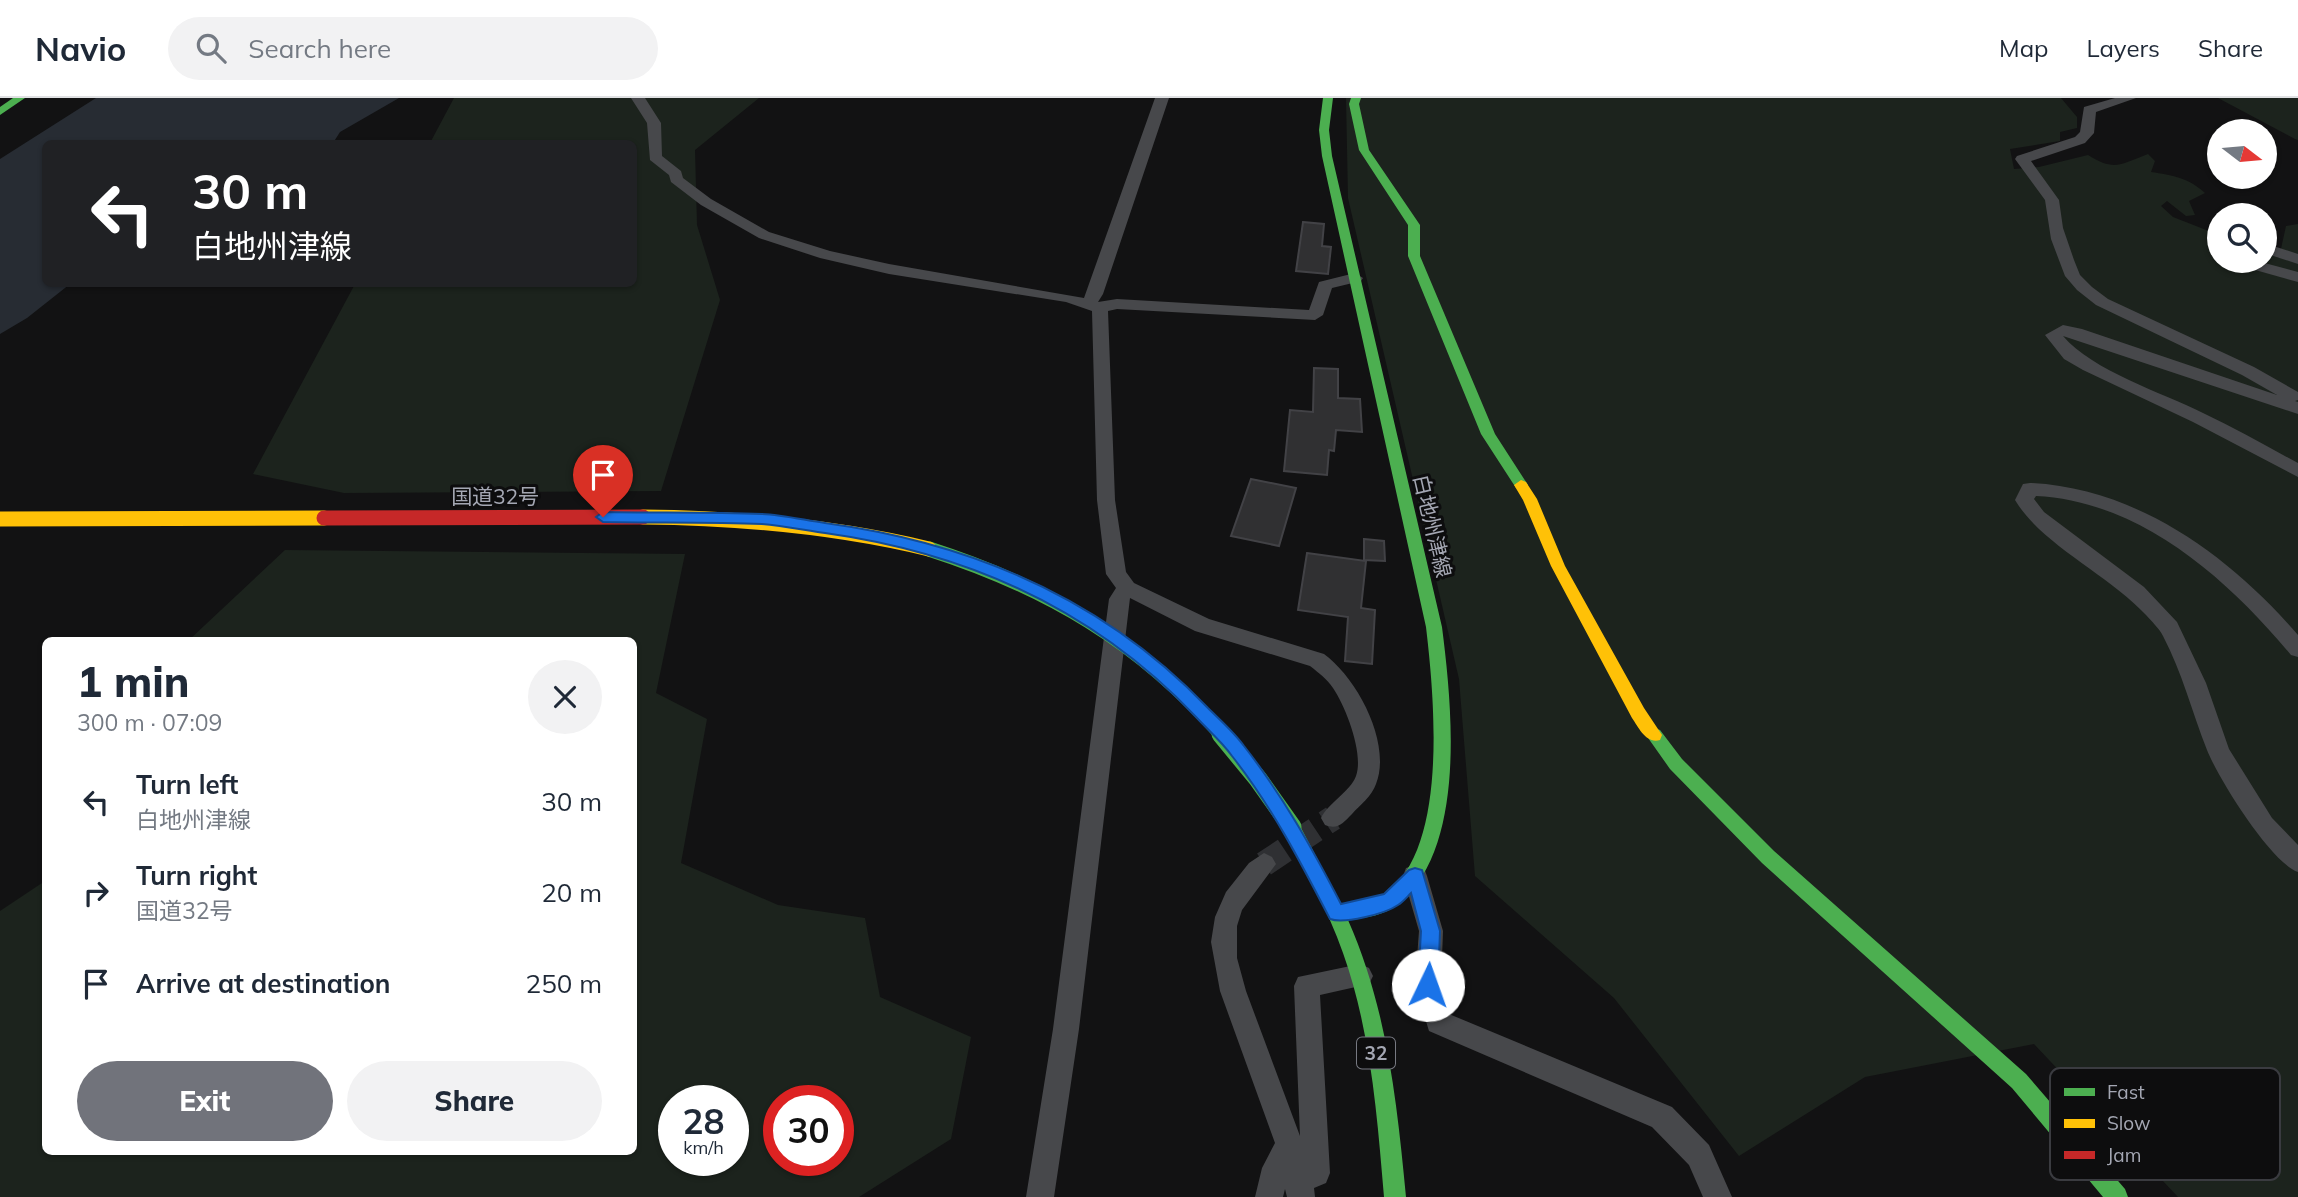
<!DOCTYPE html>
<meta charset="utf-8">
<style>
:root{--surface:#fff;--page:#f2f2f3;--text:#1f2937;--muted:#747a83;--line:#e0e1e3;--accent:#71737b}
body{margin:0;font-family:Mulish,"Noto Sans JP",sans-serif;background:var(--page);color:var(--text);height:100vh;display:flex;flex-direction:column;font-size:26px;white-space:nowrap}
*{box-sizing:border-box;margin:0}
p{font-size:23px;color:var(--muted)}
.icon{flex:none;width:38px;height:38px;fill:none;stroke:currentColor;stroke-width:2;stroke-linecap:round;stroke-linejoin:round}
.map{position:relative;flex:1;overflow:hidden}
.drawer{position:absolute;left:42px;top:539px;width:595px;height:518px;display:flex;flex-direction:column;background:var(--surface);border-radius:10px;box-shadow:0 2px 5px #0004}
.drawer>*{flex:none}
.top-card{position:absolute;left:42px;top:42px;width:595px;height:147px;border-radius:10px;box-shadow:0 2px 5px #0004;background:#202124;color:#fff;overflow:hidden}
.needle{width:46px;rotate:106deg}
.buttons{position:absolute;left:2207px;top:21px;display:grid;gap:14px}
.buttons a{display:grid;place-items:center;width:70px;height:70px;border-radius:50%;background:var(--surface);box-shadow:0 2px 5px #0004;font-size:35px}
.speed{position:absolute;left:658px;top:987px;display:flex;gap:14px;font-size:35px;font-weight:700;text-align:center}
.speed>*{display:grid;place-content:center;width:91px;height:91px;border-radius:50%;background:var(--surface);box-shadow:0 2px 5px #0004;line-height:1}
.speed small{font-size:18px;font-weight:400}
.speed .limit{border:10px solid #d22;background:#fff;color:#111}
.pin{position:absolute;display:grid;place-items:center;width:60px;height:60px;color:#fff;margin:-72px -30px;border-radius:50% 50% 50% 0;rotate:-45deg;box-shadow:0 0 7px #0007}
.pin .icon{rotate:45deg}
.me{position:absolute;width:77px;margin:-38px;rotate:3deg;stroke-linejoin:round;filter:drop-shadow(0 0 5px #0008)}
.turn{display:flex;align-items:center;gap:24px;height:147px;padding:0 35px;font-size:32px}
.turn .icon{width:91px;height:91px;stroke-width:2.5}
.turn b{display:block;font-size:49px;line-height:60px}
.round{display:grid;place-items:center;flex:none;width:74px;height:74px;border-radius:37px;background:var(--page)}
.overview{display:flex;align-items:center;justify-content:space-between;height:119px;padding:0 35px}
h1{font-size:42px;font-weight:800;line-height:52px}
.cta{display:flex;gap:14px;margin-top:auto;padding:14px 35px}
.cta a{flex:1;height:80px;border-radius:42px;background:var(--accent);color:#fff;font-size:28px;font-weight:800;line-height:80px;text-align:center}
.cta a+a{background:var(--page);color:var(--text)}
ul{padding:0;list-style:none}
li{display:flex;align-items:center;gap:21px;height:91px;padding:0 35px}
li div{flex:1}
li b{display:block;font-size:26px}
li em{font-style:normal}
header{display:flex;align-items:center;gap:42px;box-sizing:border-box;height:98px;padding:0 35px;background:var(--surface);border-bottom:2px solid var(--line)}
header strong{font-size:33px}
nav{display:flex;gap:38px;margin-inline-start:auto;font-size:24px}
.search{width:490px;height:63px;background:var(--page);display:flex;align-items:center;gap:18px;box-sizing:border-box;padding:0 24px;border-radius:38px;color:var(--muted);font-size:26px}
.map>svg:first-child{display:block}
</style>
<header>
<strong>Navio</strong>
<div class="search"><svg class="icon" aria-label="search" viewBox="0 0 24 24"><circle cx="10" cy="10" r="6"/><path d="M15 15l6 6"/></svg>Search here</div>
<nav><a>Map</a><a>Layers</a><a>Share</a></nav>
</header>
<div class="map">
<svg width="2298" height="1099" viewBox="0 0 2298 1099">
<rect width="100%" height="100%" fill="#121213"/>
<!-- green -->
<g fill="#1c231d" fill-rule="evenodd">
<path d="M454,0H759L695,52L697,127L720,202L661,393L344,395L253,376L355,186H634V46L430,45Z"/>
<path d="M1346,0H2061L2077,19V30L2060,34V43L2010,51L2014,71L2039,69L2088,57C2115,74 2121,66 2148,56L2155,63L2151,74C2172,77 2189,80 2205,95L2189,103L2195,117L2186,118L2167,103L2161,108L2173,119L2219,137V163H2264L2265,154L2279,160L2286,128L2298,126V1099H2178L2034,946L1865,979L1739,1058L1614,900L1475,778L1459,581L1348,100Z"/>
<path d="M2218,0H2298V42L2295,41Z"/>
<path d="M285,452L685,456L656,595L707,621L681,765L778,807L865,820L880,899L971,939L951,1041L859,1099H0V813L45,783L46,1054H634V542H189ZM674,1003H733V1062H674ZM779,1003H838V1062H779Z"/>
</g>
<!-- water -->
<path fill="#272c33" d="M96,0H399L340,34L333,45L46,46V186H70L27,220L0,236V61Z"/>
<!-- building -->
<g fill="#303032" stroke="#424246" stroke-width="2">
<path d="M1303,124L1324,126L1322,148L1331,149L1328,176L1296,173Z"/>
<path d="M1314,270L1338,271V300L1360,301L1362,334L1336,332L1334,353L1329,352L1327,377L1284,373L1290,312L1313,314Z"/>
<path d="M1251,381L1296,390L1279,448L1231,438Z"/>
<path d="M1364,441L1384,443L1385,463L1364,462Z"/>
<path d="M1307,455L1366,463L1361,510L1375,512L1372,566L1345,563L1348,519L1298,512Z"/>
</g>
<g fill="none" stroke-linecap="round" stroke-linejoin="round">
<!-- street-tunnel -->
<path stroke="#2f3033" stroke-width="25" stroke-dasharray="25 12" stroke-linecap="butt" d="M1264,766L1333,720"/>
<!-- street -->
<g fill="#47484b" fill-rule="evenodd">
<path d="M631,0H645L661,25L662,58L681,73L683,80L711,101L769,134L830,153L889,166L1084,200L1155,0H1169L1103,196L1098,204L1117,201L1309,212L1319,184L1355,175L1363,180L1361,183L1332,190L1323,217L1315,222L1117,211L1108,213L1115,402L1126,474L1134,485L1209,521L1324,556C1357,580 1392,645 1376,686C1372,698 1360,707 1352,716C1343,725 1338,732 1325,727L1321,720C1329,704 1350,694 1356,678C1364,656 1346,609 1333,590C1327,581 1319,575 1310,568L1195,533L1130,500L1079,931L1054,1099H1026L1053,931L1109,501L1116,490L1106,476L1097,402L1092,213L1066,204L889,176L820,160L759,140L701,107L671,84L669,77L650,62L647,25Z"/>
<path d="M2115,0H2136L2096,14L2094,35L2085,45L2031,63L2059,102L2063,130L2074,162L2080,177L2092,189L2108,201L2254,269L2298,294V302L2295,303L2298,304V316L2063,238C2093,273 2161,294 2203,315C2235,330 2266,348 2298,365V379L2193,324L2083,272L2064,261L2045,237L2063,227L2082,231L2277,297L2242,277L2096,207L2077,192L2065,178L2051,141L2045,102L2015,61L2017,58L2075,39L2080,34L2084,9Z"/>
<path d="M2264,145L2298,156V166L2264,155Z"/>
<path d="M2232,163H2257L2298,174V184L2234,166Z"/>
<path d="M2030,385C2137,390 2230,458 2298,537V559L2291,557C2227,480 2140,403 2036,398L2034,401L2044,414L2144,489L2177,524L2206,585L2229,651L2272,720L2298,747V774C2271,765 2218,680 2207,652C2192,614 2182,574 2163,538C2159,530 2152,524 2146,517C2109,477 2041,446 2015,402L2023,386Z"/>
<path d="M1264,755L1272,759L1276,766L1242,812L1237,828V860L1246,893L1300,1038L1294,888L1298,879L1360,866L1369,870L1373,878L1369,886L1320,897L1330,1075L1326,1085L1314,1090L1315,1099H1287L1285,1091L1283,1099H1255L1262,1070L1275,1045L1220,893L1211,844L1215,819L1226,794L1249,765Z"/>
<path d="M1415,767L1424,770L1427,778L1443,833L1441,887L1449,916L1672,1009L1709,1047L1732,1099H1703L1689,1067L1652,1029L1429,933L1415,887L1419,833L1403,778L1406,770Z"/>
</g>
<!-- fast -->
<g fill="#4caf50" fill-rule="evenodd">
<path d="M13,0H25L0,17V9Z"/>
<path d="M1323,0H1333L1329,32L1332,58L1442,529C1452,608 1467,748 1399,806C1386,817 1365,820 1348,822C1387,910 1397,1004 1406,1099H1384C1377,1017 1371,934 1343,855C1328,811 1304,771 1283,729L1286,724L1292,721L1298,724L1341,806C1355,804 1371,804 1383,797C1450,754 1434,597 1426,529L1322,58L1319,32Z"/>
<path d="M1351,0H1361L1359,6L1369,52L1420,127V158L1495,336L1528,387L1526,390H1516L1481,336L1408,158V127L1359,52L1349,6Z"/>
<path d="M1654,630L1660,632L1682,661L1774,753L2026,976L2125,1091L2128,1099H2103L2012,990L1762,765L1670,671L1646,637L1648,632Z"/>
</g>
<!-- slow -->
<path fill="#ffc107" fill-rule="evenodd" d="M1521,382L1526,384L1537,401L1565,468L1644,610L1662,637L1660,642C1646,646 1639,630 1632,620L1551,468L1523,402L1514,387Z"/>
<!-- fast-bridge-far1 -->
<path stroke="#4caf50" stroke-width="15" d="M929,451C1047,489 1140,543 1223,638"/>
<!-- fast-bridge -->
<path stroke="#4caf50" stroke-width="19" d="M1221,636L1258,681L1292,729"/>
<!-- slow-bridge -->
<g stroke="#ffc107" stroke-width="15">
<path d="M643,419C740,420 834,428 929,451"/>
<path d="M0,421L324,420"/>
</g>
<!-- jam-bridge -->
<path stroke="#c62828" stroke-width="15" d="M324,420L643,419"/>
</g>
<!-- route -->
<path fill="#1a73e8" stroke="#114b97" stroke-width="2" d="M603,414C656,415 709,414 762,416C783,417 804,422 825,425C973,445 1104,501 1208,610C1220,622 1234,634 1244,648C1283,698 1312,750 1341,806L1384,796L1409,772L1415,770L1422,772L1440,833L1438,887L1435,893L1428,896L1421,893L1418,887L1421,833L1411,795C1407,799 1403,804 1398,807C1385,816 1344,826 1330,821C1300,763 1272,709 1232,658C1222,644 1208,632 1196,619C1095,512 969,455 825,435C804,432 783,428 762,426C709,424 656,425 603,424L596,419Z"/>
<g text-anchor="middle" stroke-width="6" stroke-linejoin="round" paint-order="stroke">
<!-- shield labels -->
<rect fill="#0d0d0e" stroke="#777982" stroke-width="2" x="1357" y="939.5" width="38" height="31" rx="5"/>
<g font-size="19" font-weight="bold" fill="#a4a7b3">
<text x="1376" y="962">32</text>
</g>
<!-- street labels -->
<g font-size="21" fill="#a4a7b3" stroke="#0d0d0e">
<text x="495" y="406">国道32号</text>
<text transform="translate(1432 428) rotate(77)" y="7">白地州津線</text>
</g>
</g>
<!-- legend -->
<rect x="2050" y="970" width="230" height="112" rx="10" fill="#0d0d0e" stroke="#3a3b40" stroke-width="2"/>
<rect x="2064" y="990" width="31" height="8" fill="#4caf50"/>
<rect x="2064" y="1021" width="31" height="9" fill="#ffc107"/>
<rect x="2064" y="1053" width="31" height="8" fill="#c62828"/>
<g font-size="19" fill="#a4a7b3">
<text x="2107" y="1001">Fast</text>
<text x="2107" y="1032">Slow</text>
<text x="2107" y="1064">Jam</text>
</g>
</svg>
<div class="buttons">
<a><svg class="needle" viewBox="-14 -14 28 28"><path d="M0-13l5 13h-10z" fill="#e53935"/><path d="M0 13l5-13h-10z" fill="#747a83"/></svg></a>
<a><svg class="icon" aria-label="search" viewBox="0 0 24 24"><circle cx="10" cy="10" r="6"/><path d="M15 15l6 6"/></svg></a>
</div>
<div class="speed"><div>28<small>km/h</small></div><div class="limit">30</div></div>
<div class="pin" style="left:603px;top:419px;background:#d93025"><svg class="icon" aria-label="arrive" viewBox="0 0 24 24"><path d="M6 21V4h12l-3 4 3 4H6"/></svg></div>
<svg class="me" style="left:1428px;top:887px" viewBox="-20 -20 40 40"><circle r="19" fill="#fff"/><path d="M0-13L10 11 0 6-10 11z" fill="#1a73e8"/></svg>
<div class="top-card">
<div class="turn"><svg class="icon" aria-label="left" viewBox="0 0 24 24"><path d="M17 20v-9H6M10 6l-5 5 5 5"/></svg><div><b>30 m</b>白地州津線</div></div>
</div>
<section class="drawer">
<div class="overview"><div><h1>1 min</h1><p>300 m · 07:09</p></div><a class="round"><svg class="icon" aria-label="close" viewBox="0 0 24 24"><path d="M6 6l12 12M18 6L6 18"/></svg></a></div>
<ul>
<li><svg class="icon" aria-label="left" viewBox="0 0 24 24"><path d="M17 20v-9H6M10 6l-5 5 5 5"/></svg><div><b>Turn left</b><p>白地州津線</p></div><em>30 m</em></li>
<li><svg class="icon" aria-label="right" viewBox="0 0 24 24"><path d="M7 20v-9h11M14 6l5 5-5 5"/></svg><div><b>Turn right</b><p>国道32号</p></div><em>20 m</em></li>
<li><svg class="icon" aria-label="arrive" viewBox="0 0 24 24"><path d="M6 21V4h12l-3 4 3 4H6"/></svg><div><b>Arrive at destination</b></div><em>250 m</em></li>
</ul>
<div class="cta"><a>Exit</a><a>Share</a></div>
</section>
</div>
